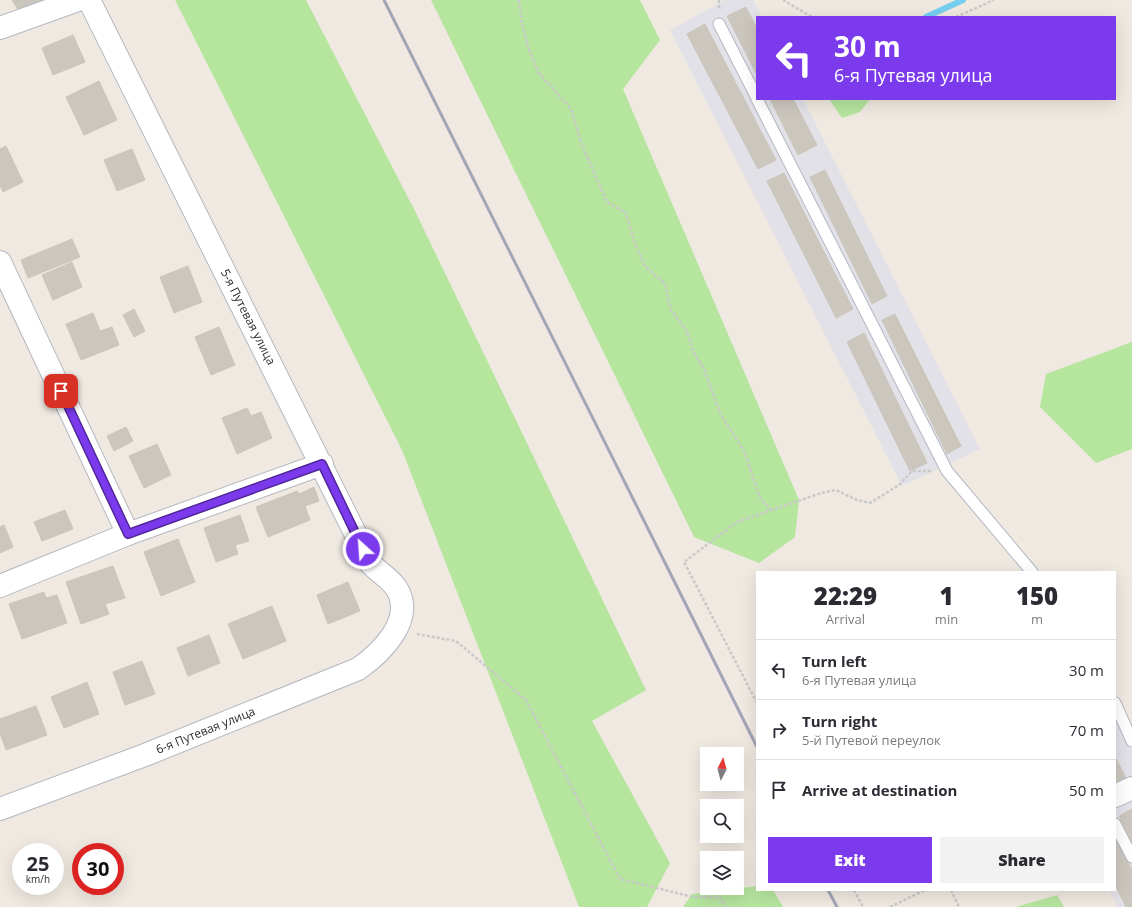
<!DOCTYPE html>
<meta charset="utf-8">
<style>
:root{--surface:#fff;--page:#f2f2f3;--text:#2b2b33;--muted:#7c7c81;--line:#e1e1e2;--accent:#7c3aed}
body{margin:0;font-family:"Open Sans",sans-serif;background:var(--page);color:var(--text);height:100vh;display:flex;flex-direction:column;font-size:15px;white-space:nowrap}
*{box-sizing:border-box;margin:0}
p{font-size:13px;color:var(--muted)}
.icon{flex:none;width:22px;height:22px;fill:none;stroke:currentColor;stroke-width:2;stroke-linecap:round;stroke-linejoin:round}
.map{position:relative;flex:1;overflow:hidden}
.details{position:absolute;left:756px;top:571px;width:360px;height:320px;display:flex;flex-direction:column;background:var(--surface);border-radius:0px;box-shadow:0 4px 16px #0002}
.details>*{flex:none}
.hud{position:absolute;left:756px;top:16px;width:360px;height:84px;border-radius:0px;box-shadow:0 4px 16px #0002;background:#7c3aed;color:#fff;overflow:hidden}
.needle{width:26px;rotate:6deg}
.tools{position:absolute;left:700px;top:747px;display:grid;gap:8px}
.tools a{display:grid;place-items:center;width:44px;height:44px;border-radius:0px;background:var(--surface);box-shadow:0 4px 16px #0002;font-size:20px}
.speed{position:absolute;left:12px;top:843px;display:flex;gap:8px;font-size:20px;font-weight:700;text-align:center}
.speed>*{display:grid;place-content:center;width:52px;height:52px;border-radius:50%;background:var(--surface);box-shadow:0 4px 16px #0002;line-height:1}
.speed small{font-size:10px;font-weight:400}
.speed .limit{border:6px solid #d22;background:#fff;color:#111}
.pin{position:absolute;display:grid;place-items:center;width:34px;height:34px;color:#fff;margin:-17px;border-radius:8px;box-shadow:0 2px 6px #0006}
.me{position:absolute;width:44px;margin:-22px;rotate:334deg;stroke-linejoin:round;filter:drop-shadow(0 0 3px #0008)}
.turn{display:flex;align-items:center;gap:14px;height:84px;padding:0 12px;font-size:18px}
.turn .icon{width:52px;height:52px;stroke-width:2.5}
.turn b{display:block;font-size:28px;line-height:34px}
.eta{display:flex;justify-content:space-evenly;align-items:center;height:68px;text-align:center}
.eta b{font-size:24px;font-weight:800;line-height:28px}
.action{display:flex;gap:8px;margin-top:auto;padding:8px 12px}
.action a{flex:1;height:46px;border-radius:0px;background:var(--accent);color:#fff;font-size:16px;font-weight:800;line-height:46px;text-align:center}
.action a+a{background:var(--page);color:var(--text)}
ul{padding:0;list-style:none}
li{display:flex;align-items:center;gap:12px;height:60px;padding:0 12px;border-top:1px solid var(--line)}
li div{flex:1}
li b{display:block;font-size:15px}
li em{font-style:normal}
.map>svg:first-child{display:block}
</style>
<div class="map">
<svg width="1132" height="907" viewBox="0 0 1132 907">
<rect width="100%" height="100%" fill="#efe9e1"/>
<!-- industrial -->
<g fill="#e3e1e8">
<path d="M725,0H753L762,17H757V99H803L980,449L902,486L670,30Z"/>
<path d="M1115,716L1132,750V907H1118L1109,890H1115Z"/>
</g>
<!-- green -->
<g fill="#b6e59e">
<path d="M175,0H306L415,211L646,690L592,721L670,863L647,907H579L402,450Z"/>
<path d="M431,0H640L660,40L623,89L799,500L795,537L759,563L694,537Z"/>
<path d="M829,99H870L860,112L842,118Z"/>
<path d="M1132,342V449L1096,463L1040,407L1046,374Z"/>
<path d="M757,886V890H773L783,907H683L692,894Z"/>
<path d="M1057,895L1064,907H1016Z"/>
</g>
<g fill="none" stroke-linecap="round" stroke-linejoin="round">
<!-- stream -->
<path stroke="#75cff0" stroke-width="6" d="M926,17L963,0"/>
</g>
<!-- building -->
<g fill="#cbc7bf" stroke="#cbc5ba">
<path d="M12,0H46L21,15Z"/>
<path d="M746,7L757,29V75L727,16Z"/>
<path d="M705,24L776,160L758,169L687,34Z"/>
<path d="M73,35L85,62L53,75L42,48Z"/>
<path d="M99,81L117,120L84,135L66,97Z"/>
<path d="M770,99H793L817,145L798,155Z"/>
<path d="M6,146L23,182L3,192L0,185V149Z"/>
<path d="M132,149L145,180L117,191L104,160Z"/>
<path d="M825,170L887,296L872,304L810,177Z"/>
<path d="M784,173L853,309L836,318L767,181Z"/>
<path d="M72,239L80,257L28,278L21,260Z"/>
<path d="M72,262L82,287L53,300L42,275Z"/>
<path d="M188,266L202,302L174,313L160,277Z"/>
<path d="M134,309L145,331L134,337L123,315Z"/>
<path d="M93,313L100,331L112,327L119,345L81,360L66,324Z"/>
<path d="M895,314L961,446L947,454L882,320Z"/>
<path d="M219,327L235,365L211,375L195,337Z"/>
<path d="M864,333L927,463L910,471L847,342Z"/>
<path d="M247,408L251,416L261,412L272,438L237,454L222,418Z"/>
<path d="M126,427L133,441L114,451L107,436Z"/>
<path d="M157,444L171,475L144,488L129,456Z"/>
<path d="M314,487L319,501L305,506L310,520L268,537L256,507L297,491L299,494Z"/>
<path d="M65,510L73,529L42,541L34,522Z"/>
<path d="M240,515L249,541L235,545L238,554L216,562L204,528Z"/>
<path d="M4,525L13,547L0,553V527Z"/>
<path d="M178,539L195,582L161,596L144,552Z"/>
<path d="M113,566L125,598L105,604L109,614L81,624L66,582Z"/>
<path d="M348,582L360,611L328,624L317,595Z"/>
<path d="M44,592L46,598L57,595L67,623L22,639L9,604Z"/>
<path d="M272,606L286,641L243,659L228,624Z"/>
<path d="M209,635L220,663L188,676L177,648Z"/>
<path d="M142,661L155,694L125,705L113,672Z"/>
<path d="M87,682L99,714L64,728L51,697Z"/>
<path d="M36,706L47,735L6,750L0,733V719Z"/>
<path d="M1115,757L1126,778L1115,784Z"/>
<path d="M1132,809V842L1119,816Z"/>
<path d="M1115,835L1132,870V907H1126L1115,885Z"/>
</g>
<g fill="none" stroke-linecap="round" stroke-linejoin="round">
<!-- lane casing -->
<g stroke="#b4b7c1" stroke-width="13">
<g id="lane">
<path d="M719,24L757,98"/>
<path d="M757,99L947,471L1032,572"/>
<path d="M1115,703L1132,741"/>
<path d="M1115,824L1132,857"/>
</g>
</g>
<!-- street casing -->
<g stroke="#b4b7c1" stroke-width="24">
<g id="street">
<path d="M0,28L78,0"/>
<path d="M0,262L128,534"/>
<path d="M0,586L128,534L322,464"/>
<path d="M1115,796L1132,788"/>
<path id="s1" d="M0,809L145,755L358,669C381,653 415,620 397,589C390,578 379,573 370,563L89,0"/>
</g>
</g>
<!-- path -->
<g stroke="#c9c9c9" stroke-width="2.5" stroke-dasharray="3 2" stroke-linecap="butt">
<path d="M519,0L522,23L528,47L538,72L571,109L582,145L607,202L626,213L635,244L645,266L665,284L671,310L686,330L695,355L704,369L720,413L745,453L760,498L771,510"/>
<path d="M719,0V9"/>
<path d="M783,0L812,17"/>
<path d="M956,17L994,0"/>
<path d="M417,634L456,641L526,700L620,879L693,897H719L726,907"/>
<path d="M757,703L684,562L737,522L821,493L836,490L857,500L870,503L899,485L912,471H931"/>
<path d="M854,890L863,907"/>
<path d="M951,890L959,907"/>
<path d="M890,907L925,890"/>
</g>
<!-- lane -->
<use href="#lane" stroke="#fff" stroke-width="11"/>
<!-- street -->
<use href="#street" stroke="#fff" stroke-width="22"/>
<!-- rail -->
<g stroke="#a3a6b8" stroke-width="3">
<path d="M384,0L757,747"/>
<path d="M828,890L837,907"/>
</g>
</g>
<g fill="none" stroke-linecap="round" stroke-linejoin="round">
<!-- route casing -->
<g stroke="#51269a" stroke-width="10">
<path id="route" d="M61,391L128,534L322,464L363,549"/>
</g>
<!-- route -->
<use href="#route" stroke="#7c3aed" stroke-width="7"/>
</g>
<g text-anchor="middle" stroke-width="3.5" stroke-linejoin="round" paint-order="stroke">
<!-- street labels -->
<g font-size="12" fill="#2e2e2e" stroke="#fff">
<text transform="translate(248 317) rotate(63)" y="4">5-я Путевая улица</text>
<text dy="4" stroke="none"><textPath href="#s1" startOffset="220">6-я Путевая улица</textPath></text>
</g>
</g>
</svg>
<div class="tools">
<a><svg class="needle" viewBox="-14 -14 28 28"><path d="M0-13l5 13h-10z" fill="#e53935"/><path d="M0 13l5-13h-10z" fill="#7c7c81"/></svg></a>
<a><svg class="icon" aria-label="search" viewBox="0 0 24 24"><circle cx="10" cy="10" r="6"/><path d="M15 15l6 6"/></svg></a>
<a><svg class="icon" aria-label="layers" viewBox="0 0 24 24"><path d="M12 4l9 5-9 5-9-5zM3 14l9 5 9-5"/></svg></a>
</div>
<div class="speed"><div>25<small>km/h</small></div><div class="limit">30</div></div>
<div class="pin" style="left:61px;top:391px;background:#d93025"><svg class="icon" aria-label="arrive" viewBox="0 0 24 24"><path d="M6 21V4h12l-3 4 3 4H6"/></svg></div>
<svg class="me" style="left:363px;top:549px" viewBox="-20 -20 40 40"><circle r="17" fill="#7c3aed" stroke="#fff" stroke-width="3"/><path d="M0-11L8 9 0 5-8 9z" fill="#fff"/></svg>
<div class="hud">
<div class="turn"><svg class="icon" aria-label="left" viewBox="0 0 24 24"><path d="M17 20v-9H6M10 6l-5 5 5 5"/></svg><div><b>30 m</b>6-я Путевая улица</div></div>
</div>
<section class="details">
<div class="eta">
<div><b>22:29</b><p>Arrival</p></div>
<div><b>1</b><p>min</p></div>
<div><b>150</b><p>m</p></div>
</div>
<ul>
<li><svg class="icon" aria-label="left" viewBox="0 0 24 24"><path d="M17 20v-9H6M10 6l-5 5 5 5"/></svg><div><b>Turn left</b><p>6-я Путевая улица</p></div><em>30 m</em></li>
<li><svg class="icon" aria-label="right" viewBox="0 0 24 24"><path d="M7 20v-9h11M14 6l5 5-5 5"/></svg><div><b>Turn right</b><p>5-й Путевой переулок</p></div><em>70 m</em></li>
<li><svg class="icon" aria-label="arrive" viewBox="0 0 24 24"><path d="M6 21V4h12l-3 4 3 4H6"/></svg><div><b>Arrive at destination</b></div><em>50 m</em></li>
</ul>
<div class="action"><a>Exit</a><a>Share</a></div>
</section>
</div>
